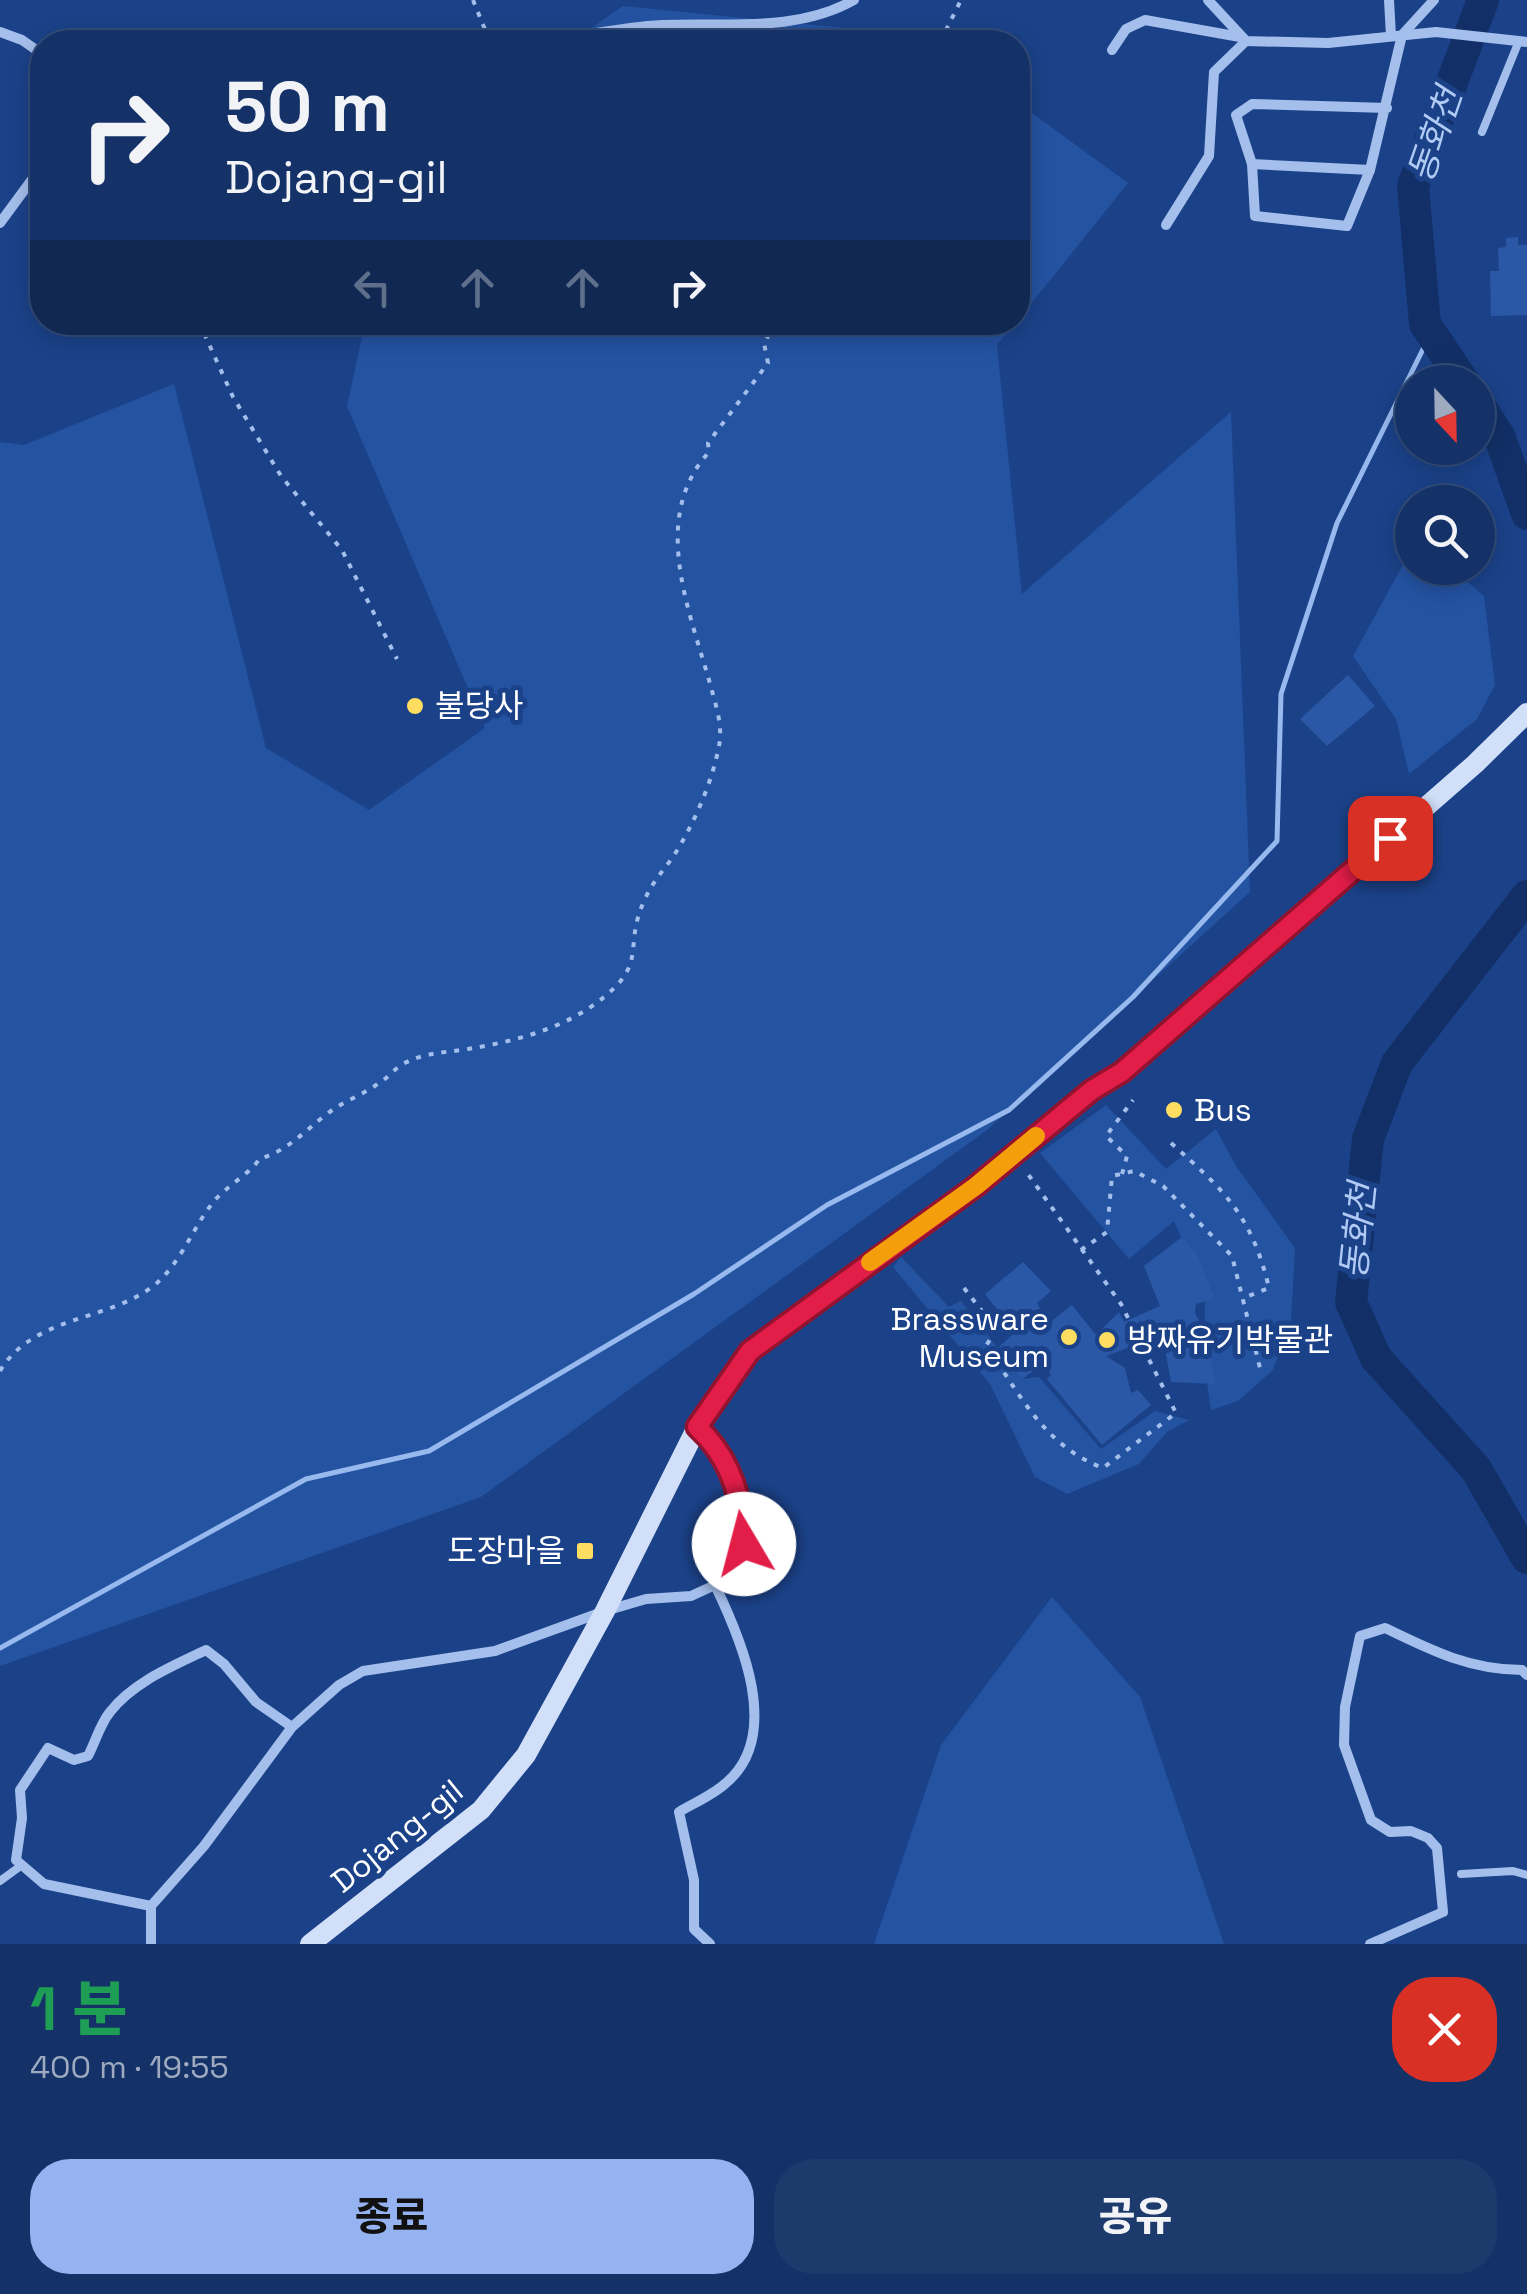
<!DOCTYPE html>
<html lang="ko">
<meta charset="utf-8">
<style>
:root{--surface:#143267;--page:#1d3a6d;--text:#f1f3f6;--muted:#9daac0;--line:#334d7b;--accent:#95b2f1}
body{margin:0;font-family:"Space Grotesk","Noto Sans KR",sans-serif;background:var(--page);color:var(--text);height:100vh;display:flex;flex-direction:column;font-size:38px;white-space:nowrap}
*{box-sizing:border-box;margin:0}
p{font-size:32px;color:var(--muted)}
.icon{flex:none;width:55px;height:55px;fill:none;stroke:currentColor;stroke-width:2;stroke-linecap:round;stroke-linejoin:round}
.map{position:relative;height:1944px;overflow:hidden}
.panel{display:flex;flex-direction:column;background:var(--surface);flex:1}
.panel>*{flex:none}
.guide{position:absolute;left:30px;top:30px;width:1000px;height:305px;border-radius:40px;box-shadow:0 5px 25px #0003,0 0 0 2px var(--line);background:#143267;color:var(--text);overflow:hidden}
.needle{width:65px;rotate:158deg}
.buttons{position:absolute;left:1395px;top:365px;display:grid;gap:20px}
.buttons a{display:grid;place-items:center;width:100px;height:100px;border-radius:50%;background:var(--surface);box-shadow:0 5px 25px #0003,0 0 0 2px var(--line);font-size:50px}
.pin{position:absolute;display:grid;place-items:center;width:85px;height:85px;color:#fff;margin:-42px;border-radius:20px;box-shadow:0 5px 15px #0006}
.me{position:absolute;width:110px;margin:-55px;rotate:352deg;stroke-linejoin:round;filter:drop-shadow(0 0 8px #0008)}
.turn{display:flex;align-items:center;gap:35px;height:210px;padding:0 30px;font-size:45px}
.turn .icon{width:130px;height:130px;stroke-width:2.5}
.turn b{display:block;font-size:70px;line-height:85px}
.lanes{display:flex;align-items:center;height:95px;padding:0 30px;background:#0003;justify-content:center;gap:50px;direction:ltr}
.lanes .off{opacity:.35}
.round{display:grid;place-items:center;flex:none;width:105px;height:105px;border-radius:40px;background:var(--page)}
.head{display:flex;align-items:center;justify-content:space-between;height:170px;padding:0 30px}
h1{font-size:60px;font-weight:800;line-height:75px;color:#1e9e55}
.action{display:flex;gap:20px;margin-top:auto;padding:20px 30px}
.action a{flex:1;height:115px;border-radius:40px;background:var(--accent);color:#111;font-size:40px;font-weight:800;line-height:115px;text-align:center}
.action a+a{background:var(--page);color:var(--text)}
.map>svg:first-child{display:block}
</style>
<div class="map">
<svg width="1527" height="1944" viewBox="0 0 1527 1944">
<rect width="100%" height="100%" fill="#1b4289"/>
<!-- green -->
<g fill="#2453a2">
<path d="M623,6L927,36L935,42H571Z"/>
<path d="M1018,103L1128,183L1018,320Z"/>
<path d="M365,323H1015L997,345L1022,594L1231,412L1250,892L987,1130L481,1497L0,1666V442L24,445L174,384L266,748L369,810L485,728L347,406Z"/>
<path d="M1412,548V568H1451L1484,596L1495,685L1477,719L1409,774L1396,719L1353,656Z"/>
<path d="M1106,1105L1166,1169L1216,1129L1236,1166L1295,1248L1291,1322L1273,1370L1238,1401L1211,1410L1204,1362L1205,1293L1174,1221L1129,1259L1040,1153Z"/>
<path d="M901,1257L949,1307L961,1301L1022,1379L1039,1377L1101,1449L1155,1411L1189,1420L1167,1432L1139,1464L1067,1494L1035,1477L990,1384L893,1267Z"/>
<path d="M1052,1597L1140,1697L1224,1944H874L941,1745Z"/>
</g>
<g fill="none" stroke-linecap="round" stroke-linejoin="round">
<!-- stream -->
<path stroke="#97b9ee" stroke-width="5" d="M0,1648L306,1479L429,1451L694,1294L827,1205L1009,1110L1133,997L1277,841L1281,694L1337,523L1431,333"/>
<!-- river -->
<g stroke="#123067" stroke-width="32">
<path d="M1464,382L1425,324L1413,186L1483,0"/>
<path d="M1478,403L1500,438L1527,514"/>
<path d="M1527,896L1397,1063L1368,1139L1351,1302L1376,1358L1476,1469L1527,1558"/>
</g>
</g>
<!-- building -->
<g fill="#2a58a7">
<path d="M1518,237V245H1527V315L1491,316L1490,271H1499L1498,248L1506,247V238Z"/>
<path d="M1348,675L1375,706L1327,746L1300,719Z"/>
<path d="M1182,1237L1197,1254L1215,1298L1196,1304L1195,1313L1207,1336L1216,1384L1171,1382L1164,1343L1136,1353L1133,1346L1106,1356L1125,1368L1131,1393L1138,1390L1151,1405L1102,1445L1047,1379L1051,1375L1044,1364L1022,1379L996,1350L1015,1332L985,1294L1023,1262L1051,1291L1037,1303L1048,1324L1072,1305L1096,1335L1119,1312L1124,1322L1160,1306L1144,1266Z"/>
</g>
<g fill="none" stroke-linecap="round" stroke-linejoin="round">
<!-- path -->
<g stroke="#a4bfec" stroke-width="4" stroke-dasharray="5 8" stroke-linecap="butt">
<path d="M473,0L490,42"/>
<path d="M940,42L961,0"/>
<path d="M199,322L233,397L281,476L342,550L397,659"/>
<path d="M1171,1143C1225,1191 1252,1216 1269,1288L1243,1298"/>
<path d="M1122,1174L1127,1156L1106,1136L1133,1100"/>
<path d="M1081,1250L1107,1232L1112,1176L1134,1171L1163,1186L1232,1256L1260,1368"/>
<path d="M964,1288L996,1329L986,1346C1021,1395 1043,1445 1103,1468L1176,1413L1121,1304L1025,1170"/>
<path d="M0,1371C35,1313 113,1322 158,1282C183,1259 194,1225 215,1200C226,1187 254,1170 259,1159C289,1150 303,1132 327,1114C343,1101 363,1095 379,1083C388,1078 394,1069 403,1064C425,1052 444,1053 468,1049C511,1042 559,1030 595,1004C651,963 622,950 644,901C652,883 662,872 673,857C693,826 712,783 719,746C723,726 716,706 711,687C690,612 649,518 709,452L708,443L768,363L764,343L771,331V322"/>
</g>
<!-- lane -->
<g stroke="#a4bfec" stroke-width="8">
<path d="M1482,132L1519,41"/>
<path d="M1461,1874L1513,1871L1527,1875"/>
<path d="M0,1881L22,1865"/>
</g>
<!-- street -->
<g stroke="#a4bfec" stroke-width="10">
<path d="M1208,0L1246,41L1328,43L1436,32L1527,42"/>
<path d="M1389,0L1391,36"/>
<path d="M0,32L22,40L42,54"/>
<path d="M538,42C579,37 621,27 662,25C726,22 796,33 854,0"/>
<path d="M1112,50L1126,29L1145,20L1240,37"/>
<path d="M1387,108L1252,104L1236,115L1252,164L1255,216L1347,226L1370,170L1402,35L1434,0"/>
<path d="M1252,164L1370,170"/>
<path d="M0,223L42,166"/>
<path d="M1166,225L1209,156L1214,72L1246,41"/>
<path d="M292,1727L256,1702L224,1664L206,1650C173,1666 133,1682 110,1712C100,1724 95,1743 88,1756L74,1760L48,1748L20,1790L22,1818L16,1860L44,1884L151,1906L204,1846L292,1727L339,1685L363,1671L495,1651L605,1611L646,1599L691,1596L715,1585L744,1544L743,1516L728,1468L715,1443L697,1427"/>
<path d="M151,1944V1906"/>
<path d="M710,1944L694,1929V1880L679,1812C694,1803 713,1795 726,1783C783,1735 741,1639 715,1585"/>
<path d="M1370,1944L1443,1912L1437,1848L1428,1838L1411,1831L1390,1832L1371,1820L1344,1745L1345,1707L1360,1636L1385,1628C1430,1650 1470,1670 1522,1670L1527,1675"/>
</g>
<!-- secondary -->
<path stroke="#d1dff9" stroke-width="20" d="M310,1944L481,1810L526,1755L605,1611L697,1427L750,1351L976,1186L1093,1090L1122,1072L1475,764L1527,713"/>
</g>
<g fill="none" stroke-linecap="round" stroke-linejoin="round">
<!-- route casing -->
<g stroke="#92132f" stroke-width="25">
<path id="route" d="M744,1544C743,1500 730,1457 697,1427L750,1351L976,1186L1092,1090L1122,1072L1390,838"/>
</g>
<!-- route -->
<use href="#route" stroke="#e11d48" stroke-width="18"/>
<!-- slow -->
<path stroke="#f59e0b" stroke-width="18" d="M870,1262L976,1186L1036,1136"/>
</g>
<!-- markers -->
<g fill="#fedd61" stroke="#1b4289" stroke-width="4">
<circle cx="415" cy="706" r="10"/>
<circle cx="1174" cy="1110" r="10"/>
<circle cx="1069" cy="1337" r="10"/>
<circle cx="1107" cy="1340" r="10"/>
<rect x="575" y="1541" width="20" height="20" rx="5"/>
</g>
<g text-anchor="middle" stroke-width="10" stroke-linejoin="round" paint-order="stroke">
<!-- poi labels -->
<g font-size="32" fill="#fff" stroke="#1b4289" text-anchor="start">
<text x="435" y="717">불당사</text>
<text x="1194" y="1121">Bus</text>
<text x="1049" y="1330" text-anchor="end">Brassware<tspan x="1049" dy="37">Museum</tspan></text>
<text x="1127" y="1351">방짜유기박물관</text>
<text x="565" y="1562" text-anchor="end">도장마을</text>
</g>
<!-- street labels -->
<g font-size="32" fill="#fff" stroke="#1b4289">
<text transform="translate(397 1836) rotate(-39)" y="11">Dojang-gil</text>
</g>
<!-- water labels -->
<g font-size="35" font-style="italic" fill="#b0caf4" stroke="#1b4289">
<text transform="translate(1435 135) rotate(-71)" y="12">동화천</text>
<text transform="translate(1358 1231) rotate(-84)" y="12">동화천</text>
</g>
</g>
</svg>
<div class="buttons">
<a><svg class="needle" viewBox="-14 -14 28 28"><path d="M0-13l5 13h-10z" fill="#e53935"/><path d="M0 13l5-13h-10z" fill="#9daac0"/></svg></a>
<a><svg class="icon" aria-label="search" viewBox="0 0 24 24"><circle cx="10" cy="10" r="6"/><path d="M15 15l6 6"/></svg></a>
</div>
<div class="pin" style="left:1390px;top:838px;background:#d93025"><svg class="icon" aria-label="arrive" viewBox="0 0 24 24"><path d="M6 21V4h12l-3 4 3 4H6"/></svg></div>
<svg class="me" style="left:744px;top:1544px" viewBox="-20 -20 40 40"><circle r="19" fill="#fff"/><path d="M0-13L10 11 0 6-10 11z" fill="#e11d48"/></svg>
<div class="guide">
<div class="turn"><svg class="icon" aria-label="right" viewBox="0 0 24 24"><path d="M7 20v-9h11M14 6l5 5-5 5"/></svg><div><b>50 m</b>Dojang-gil</div></div>
<div class="lanes"><svg class="icon off" aria-label="left" viewBox="0 0 24 24"><path d="M17 20v-9H6M10 6l-5 5 5 5"/></svg><svg class="icon off" aria-label="ahead" viewBox="0 0 24 24"><path d="M12 20V5M6 11l6-6 6 6"/></svg><svg class="icon off" aria-label="ahead" viewBox="0 0 24 24"><path d="M12 20V5M6 11l6-6 6 6"/></svg><svg class="icon" aria-label="right" viewBox="0 0 24 24"><path d="M7 20v-9h11M14 6l5 5-5 5"/></svg></div>
</div>
</div>
<section class="panel">
<div class="head"><div><h1>1 분</h1><p>400 m · 19:55</p></div><a class="round" style="background:#d93025;color:#fff"><svg class="icon" aria-label="close" viewBox="0 0 24 24"><path d="M6 6l12 12M18 6L6 18"/></svg></a></div>
<div class="action"><a>종료</a><a>공유</a></div>
</section>
